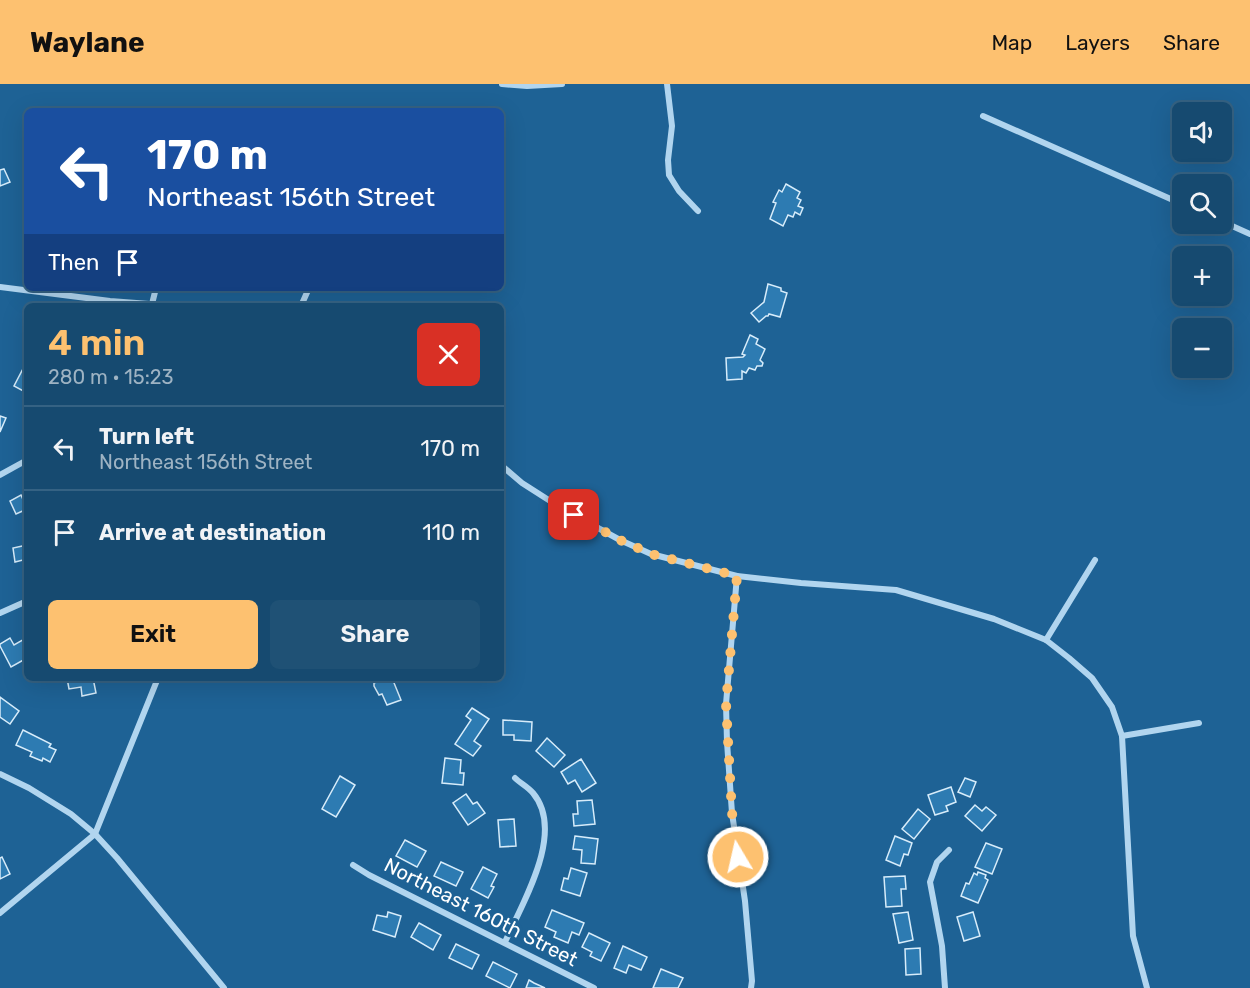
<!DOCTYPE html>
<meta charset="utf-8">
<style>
:root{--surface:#164a70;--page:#1f5175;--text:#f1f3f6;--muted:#9eb3c3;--line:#356283;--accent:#fdc170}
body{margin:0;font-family:Rubik,sans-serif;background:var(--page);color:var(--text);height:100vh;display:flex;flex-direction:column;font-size:22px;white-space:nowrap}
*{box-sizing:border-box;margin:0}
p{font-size:20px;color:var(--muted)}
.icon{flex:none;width:33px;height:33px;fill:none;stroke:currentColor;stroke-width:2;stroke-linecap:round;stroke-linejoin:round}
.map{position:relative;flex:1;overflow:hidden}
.panel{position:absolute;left:24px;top:219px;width:480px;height:378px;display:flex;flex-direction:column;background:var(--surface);border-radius:9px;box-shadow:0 6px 24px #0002,0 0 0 2px var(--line)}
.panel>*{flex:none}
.hud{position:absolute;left:24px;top:24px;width:480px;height:183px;border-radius:9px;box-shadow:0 6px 24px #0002,0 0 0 2px var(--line);background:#1a4fa0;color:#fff;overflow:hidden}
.tools{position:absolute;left:1172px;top:18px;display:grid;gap:12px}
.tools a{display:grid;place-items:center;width:60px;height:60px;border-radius:9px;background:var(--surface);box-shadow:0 6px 24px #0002,0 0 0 2px var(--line);font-size:30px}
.pin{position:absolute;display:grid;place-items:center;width:51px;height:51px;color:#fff;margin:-26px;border-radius:12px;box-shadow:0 3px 9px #0006}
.me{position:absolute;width:66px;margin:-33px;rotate:351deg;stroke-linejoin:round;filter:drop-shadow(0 0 4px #0008)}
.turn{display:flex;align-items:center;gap:21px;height:126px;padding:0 24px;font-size:27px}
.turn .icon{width:78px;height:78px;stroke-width:2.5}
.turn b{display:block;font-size:42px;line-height:51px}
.then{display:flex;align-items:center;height:57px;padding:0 24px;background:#0003;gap:12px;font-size:22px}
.round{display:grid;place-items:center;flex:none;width:63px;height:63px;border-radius:9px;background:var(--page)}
.headline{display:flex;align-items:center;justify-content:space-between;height:102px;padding:0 24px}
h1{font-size:36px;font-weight:600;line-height:45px;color:var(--accent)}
.action{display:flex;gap:12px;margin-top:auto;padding:12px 24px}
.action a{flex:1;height:69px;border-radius:9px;background:var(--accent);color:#111;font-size:24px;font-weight:600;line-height:69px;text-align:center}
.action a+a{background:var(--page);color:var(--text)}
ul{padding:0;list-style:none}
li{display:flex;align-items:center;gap:18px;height:84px;padding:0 24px;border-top:2px solid var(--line)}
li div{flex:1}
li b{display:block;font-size:22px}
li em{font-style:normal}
header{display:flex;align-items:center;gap:36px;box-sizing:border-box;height:84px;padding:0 30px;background:var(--accent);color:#111}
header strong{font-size:28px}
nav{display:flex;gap:33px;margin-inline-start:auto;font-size:21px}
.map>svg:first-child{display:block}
</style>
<header>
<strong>Waylane</strong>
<nav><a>Map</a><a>Layers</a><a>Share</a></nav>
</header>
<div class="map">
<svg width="1250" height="904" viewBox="0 0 1250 904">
<rect width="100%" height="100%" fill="#1e6295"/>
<!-- building -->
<g fill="#2d7bb2" stroke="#d7ecfa" stroke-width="1.5">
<path d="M4,85L10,98L0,102V86Z"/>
<path d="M786,100L800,108L797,114L801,116L798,122L803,124L800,131L795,128L793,133L788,131L783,142L770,135L776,119L773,118L779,106L782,108Z"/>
<path d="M768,200L781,204V207L787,209L780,233L769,230L768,232H766L759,238L751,229L764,218Z"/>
<path d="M750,251L758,255L756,260L765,265L760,276L763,279L762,282H757L755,286L749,284L746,289L742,287V295L727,296L726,274L743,273L745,271L742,270Z"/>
<path d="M26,279H27V309L14,302Z"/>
<path d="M0,332L6,334L0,348Z"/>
<path d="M21,411L27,425L16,430L10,417Z"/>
<path d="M27,461V475L15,478L13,464Z"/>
<path d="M10,554L14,561L26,554L27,557V574L11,583L0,562V560Z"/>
<path d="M67,594H93L96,609L82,612L81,603L69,605Z"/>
<path d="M380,594H392L401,616L387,621L382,610L379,611L374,602V599L381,596Z"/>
<path d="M0,613L19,627L10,640L0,633Z"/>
<path d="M472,624L489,635L474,657L481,662L473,672L455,660L471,636L466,632Z"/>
<path d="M503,636L532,638L531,657L514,656V651H503Z"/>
<path d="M23,646L51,660L49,663L56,666L50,678L43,674L42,677L30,672L32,668L16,661Z"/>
<path d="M547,654L565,671L554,683L536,667Z"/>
<path d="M445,674L461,676L460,689H464L463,701L442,699Z"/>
<path d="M581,675L596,699L582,708L575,696L568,700L561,688Z"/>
<path d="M340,692L355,701L336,733L322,725Z"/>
<path d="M965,694L976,698L970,713L958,708Z"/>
<path d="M951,703L956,718L946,722L948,727L935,731L928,711Z"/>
<path d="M466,710L473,720L477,718L485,729L468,741L453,719Z"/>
<path d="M592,716L595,740L574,742L573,730H578L577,717Z"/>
<path d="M975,721L982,727L986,723L996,731L982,747L965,732Z"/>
<path d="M918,725L930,735L914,755L902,745Z"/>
<path d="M514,735L516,762L500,763L498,736Z"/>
<path d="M575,752L598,755L595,780L581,779L582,766L573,765Z"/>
<path d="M895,752L912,759L908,771L904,770L900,782L886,776Z"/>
<path d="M405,756L426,767L417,783L396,772Z"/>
<path d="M986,759L1002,765L992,790L975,783Z"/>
<path d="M2,773L10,790L0,795V774Z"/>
<path d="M441,778L463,788L456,802L434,792Z"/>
<path d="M483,783L497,790L491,802L494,803L488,814L471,805Z"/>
<path d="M571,784L587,789L580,812L561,806L564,794L568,795Z"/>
<path d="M978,788L986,791L985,794L988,796L978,819L961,812L966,799L969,800L974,789L977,791Z"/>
<path d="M905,792L906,805H901L902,822L886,823L884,793Z"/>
<path d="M552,826L584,839L579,851L572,848L568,859L554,853L556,848L545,843Z"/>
<path d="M388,828L401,832L395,853L373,846L377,831L387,833Z"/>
<path d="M908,828L913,856L899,859L893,830Z"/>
<path d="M973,828L980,852L964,857L957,833Z"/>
<path d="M419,839L441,851L433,866L411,853Z"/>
<path d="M589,849L610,859L601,877L590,872L592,868L582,863Z"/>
<path d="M456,860L479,871L472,885L449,874Z"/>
<path d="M623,862L647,873L641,886L629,881L626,889L614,884Z"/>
<path d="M920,864L921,890L906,891L905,865Z"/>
<path d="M493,878L517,890L510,904L486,892Z"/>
<path d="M661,885L683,894L678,904H653Z"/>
<path d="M529,896L534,899L545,904H526Z"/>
</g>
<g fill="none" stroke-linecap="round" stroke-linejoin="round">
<!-- minor -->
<g stroke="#b1d5ef" stroke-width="6">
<path d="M502,0L527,2L562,0"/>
<path d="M667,0L672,42L668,76L669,91L679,107L698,127"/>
<path d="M983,32L1182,120"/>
<path d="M1221,137L1250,150"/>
<path d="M0,203L110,217L176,222"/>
<path d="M152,220L156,204"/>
<path d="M301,222L309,204"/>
<path d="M501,381L522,399L558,422L620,456L651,470L737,492L801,499L896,506L994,535L1046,556L1069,574L1092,594L1112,623L1122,652L1133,852L1147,904"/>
<path d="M0,391L27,376"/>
<path d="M737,492L726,620L727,658L732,729L745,817L752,897L751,904"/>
<path d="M0,529L27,517"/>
<path d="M1046,556L1095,476"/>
<path d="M1122,652L1199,639"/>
<path d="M0,690L29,704L71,730L95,750L117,774L224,904"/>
<path d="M353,781L369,791L594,904"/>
<path d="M0,829L95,750L158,594"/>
<path d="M505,858C522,820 566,748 533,709C528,703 520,699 515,694"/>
<path d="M945,904L942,862L930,798L937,778L949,766"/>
</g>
</g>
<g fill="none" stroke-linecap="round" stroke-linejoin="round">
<!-- route -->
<path stroke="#fdc170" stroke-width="10" stroke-dasharray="0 18" d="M574,431L620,456L651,470L737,492L726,620L732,729L738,773"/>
</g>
<g text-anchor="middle" stroke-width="6" stroke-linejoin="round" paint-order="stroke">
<!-- street labels -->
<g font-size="20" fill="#fff" stroke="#1e6295">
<text transform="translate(481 828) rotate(27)" y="7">Northeast 160th Street</text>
</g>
</g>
</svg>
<div class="tools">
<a><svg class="icon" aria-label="sound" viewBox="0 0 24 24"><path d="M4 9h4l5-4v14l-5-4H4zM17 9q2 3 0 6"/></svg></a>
<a><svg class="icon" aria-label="search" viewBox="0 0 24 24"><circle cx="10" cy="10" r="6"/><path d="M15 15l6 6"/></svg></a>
<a>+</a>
<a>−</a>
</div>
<div class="pin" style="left:574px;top:431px;background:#d93025"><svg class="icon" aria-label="arrive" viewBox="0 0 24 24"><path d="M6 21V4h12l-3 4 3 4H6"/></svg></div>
<svg class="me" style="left:738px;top:773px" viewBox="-20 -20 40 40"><circle r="17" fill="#fdc170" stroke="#fff" stroke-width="3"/><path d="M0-11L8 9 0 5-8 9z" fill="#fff"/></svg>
<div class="hud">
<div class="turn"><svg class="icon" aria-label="left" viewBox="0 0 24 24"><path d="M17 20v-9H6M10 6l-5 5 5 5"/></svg><div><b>170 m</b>Northeast 156th Street</div></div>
<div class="then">Then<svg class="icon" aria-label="arrive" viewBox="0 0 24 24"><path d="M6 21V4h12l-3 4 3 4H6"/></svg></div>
</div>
<section class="panel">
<div class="headline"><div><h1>4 min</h1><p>280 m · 15:23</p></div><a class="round" style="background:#d93025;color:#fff"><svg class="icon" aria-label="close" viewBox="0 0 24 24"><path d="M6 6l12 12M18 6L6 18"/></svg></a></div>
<ul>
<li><svg class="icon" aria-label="left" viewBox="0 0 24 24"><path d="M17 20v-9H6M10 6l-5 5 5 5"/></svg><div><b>Turn left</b><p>Northeast 156th Street</p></div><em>170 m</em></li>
<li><svg class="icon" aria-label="arrive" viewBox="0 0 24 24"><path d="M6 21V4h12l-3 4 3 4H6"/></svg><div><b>Arrive at destination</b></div><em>110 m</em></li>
</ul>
<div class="action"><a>Exit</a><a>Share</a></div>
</section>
</div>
